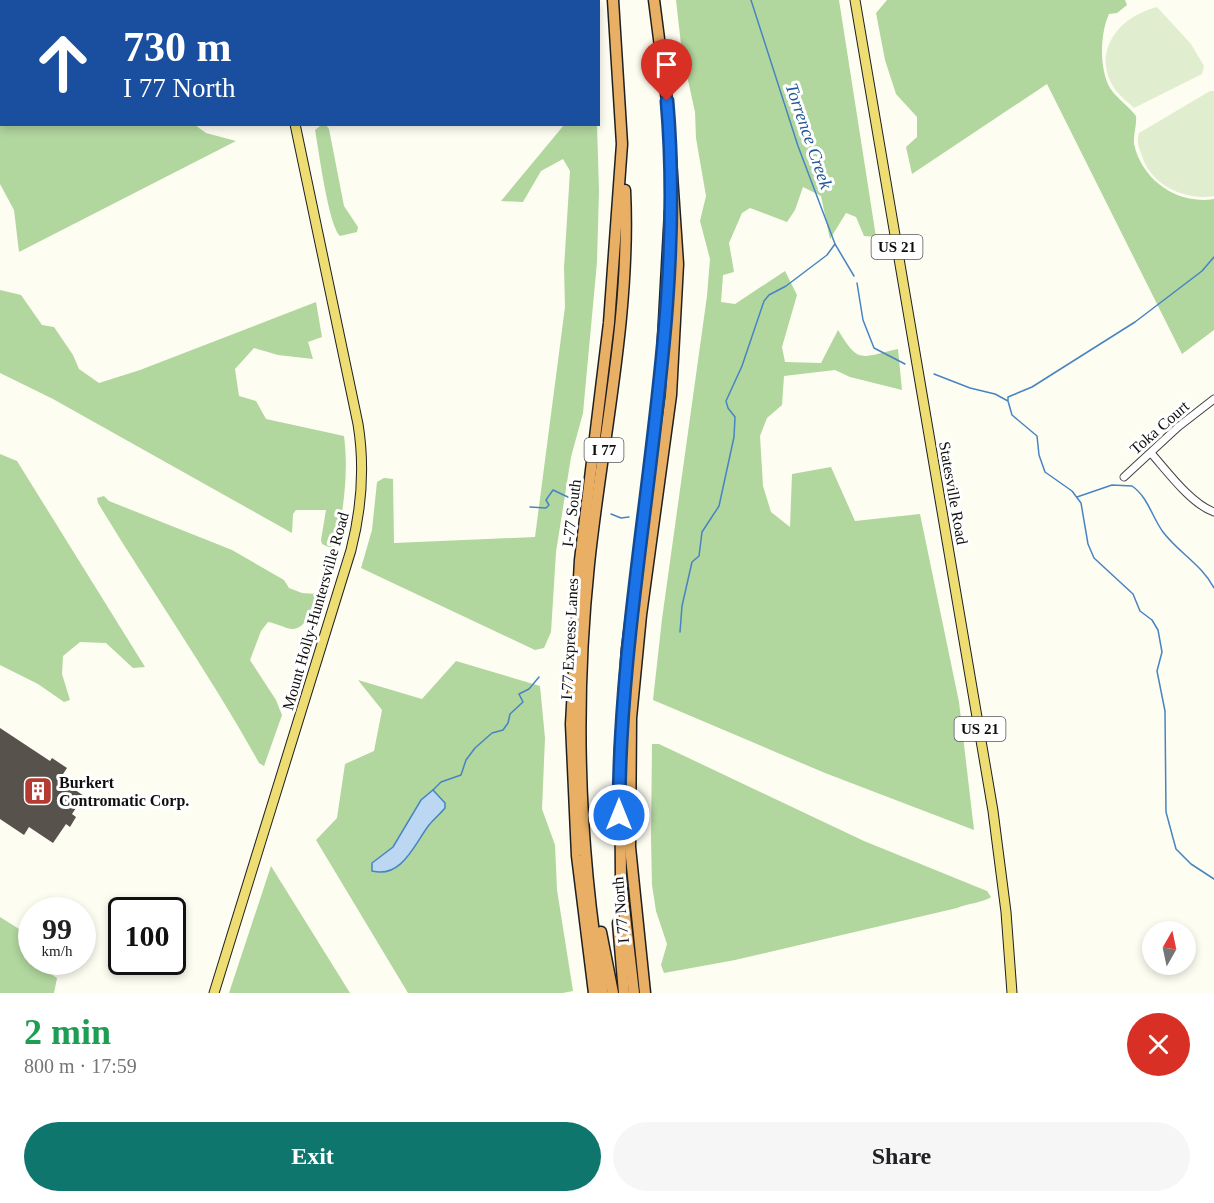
<!DOCTYPE html>
<meta charset="utf-8">
<style>
:root{--surface:#fff;--page:#f6f6f6;--text:#202124;--muted:#757577;--accent:#0f766e}
body{margin:0;font-family:"Times New Roman",serif;background:var(--page);color:var(--text);height:100vh;display:flex;flex-direction:column;font-size:22px;white-space:nowrap}
*{box-sizing:border-box;margin:0}
p{font-size:20px;color:var(--muted)}
.icon{flex:none;width:33px;height:33px;fill:none;stroke:currentColor;stroke-width:2;stroke-linecap:round;stroke-linejoin:round}
.map{position:relative;height:993px;overflow:hidden}
.details{display:flex;flex-direction:column;background:var(--surface);flex:1}
.details>*{flex:none}
.banner{position:absolute;left:0px;top:0px;width:600px;height:126px;box-shadow:0 3px 9px #0003;background:#1a4fa0;color:#fff;overflow:hidden}
.needle{width:39px;rotate:9deg}
.fabs{position:absolute;left:1142px;top:921px;display:grid;gap:12px}
.fabs a{display:grid;place-items:center;width:54px;height:54px;border-radius:50%;background:var(--surface);box-shadow:0 3px 9px #0003;font-size:30px}
.speed{position:absolute;left:18px;top:897px;display:flex;gap:12px;font-size:30px;font-weight:700;text-align:center}
.speed>*{display:grid;place-content:center;width:78px;height:78px;border-radius:50%;background:var(--surface);box-shadow:0 3px 9px #0003;line-height:1}
.speed small{font-size:15px;font-weight:400}
.speed .limit{border:3px solid #111;border-radius:9px;background:#fff;color:#111}
.pin{position:absolute;display:grid;place-items:center;width:51px;height:51px;color:#fff;margin:-62px -26px;border-radius:50% 50% 50% 0;rotate:-45deg;box-shadow:0 0 6px #0007}
.pin .icon{rotate:45deg}
.me{position:absolute;width:66px;margin:-33px;rotate:0deg;stroke-linejoin:round;filter:drop-shadow(0 0 4px #0008)}
.turn{display:flex;align-items:center;gap:21px;height:126px;padding:0 24px;font-size:27px}
.turn .icon{width:78px;height:78px;stroke-width:2.5}
.turn b{display:block;font-size:42px;line-height:51px}
.round{display:grid;place-items:center;flex:none;width:63px;height:63px;border-radius:32px;background:var(--page)}
.head{display:flex;align-items:center;justify-content:space-between;height:102px;padding:0 24px}
h1{font-size:36px;font-weight:600;line-height:45px;color:#1e9e55}
.action{display:flex;gap:12px;margin-top:auto;padding:12px 24px}
.action a{flex:1;height:69px;border-radius:36px;background:var(--accent);color:#fff;font-size:24px;font-weight:600;line-height:69px;text-align:center}
.action a+a{background:var(--page);color:var(--text)}
.map>svg:first-child{display:block}
</style>
<div class="map">
<svg width="1214" height="993" viewBox="0 0 1214 993">
<rect width="100%" height="100%" fill="#fefdf2"/>
<!-- forest -->
<g fill="#b1d69e">
<path d="M0,0L162,1L2,2V124L195,125L206,133L236,141L19,252L14,210L0,184Z"/>
<path d="M676,0H839L876,237L864,236L856,217L846,213L830,239L821,196L803,187L795,210L787,222L750,208L742,213L729,243L734,272L723,275L721,302L735,304L785,271L797,295L782,347L785,362L821,363L838,330C859,365 861,357 898,349L902,390L850,377L835,370L784,376L782,405L767,418L760,436L763,486L771,512L790,527L792,474L831,467L855,521L920,514L959,702L974,830L825,773L653,700L662,619L707,296L710,259L700,221L706,196L696,138L695,112L682,53Z"/>
<path d="M887,0H1125L1127,5L1117,13L1109,14C1100,33 1099,69 1110,88C1117,99 1129,106 1136,116C1137,125 1133,135 1134,144C1142,180 1177,205 1214,199V330L1182,354L1047,84L912,174L906,147L917,137V117L896,94L885,60L876,13Z"/>
<path d="M326,125L329,129L344,206L358,227L357,232L340,236C328,223 319,151 315,130L320,126Z"/>
<path d="M564,125H597L599,191L597,262L583,413L571,457L556,552L551,632L544,648L535,650L361,568L372,530L377,482L384,478L393,479L394,543L535,537L565,307L564,268L570,171L563,159L541,171L523,202L501,201Z"/>
<path d="M0,290L21,295L42,325L54,327L73,355L79,369L99,383L140,370L316,302L322,337L308,342L313,359L278,355L254,348L235,369L239,396L256,401L266,419L344,436C349,474 343,513 335,550L322,544L321,540L326,510H296L293,514L292,533L53,399L0,373Z"/>
<path d="M0,454L17,461L145,667L133,668L106,643L80,642L63,656L62,674L70,700L64,702L38,684L0,665Z"/>
<path d="M104,496L109,501L232,550L284,580L289,588L302,593L316,594C315,606 307,629 292,629C284,628 276,623 268,622L261,631L250,660L276,700L282,715L264,766L259,763C210,674 151,591 98,503L97,498Z"/>
<path d="M456,661L540,686L545,738L542,809L555,845L557,890L573,991L563,993H408L316,840L337,818L345,764L374,751L382,710L358,680L422,699Z"/>
<path d="M652,744H659L864,841L987,891L991,897C985,902 966,904 957,908L735,960L664,973L661,965L667,944L656,911L652,885L651,838Z"/>
<path d="M271,866L350,993H229Z"/>
<path d="M0,917L27,934L24,953L32,962L57,978L54,993H0Z"/>
</g>
<!-- pitch -->
<g fill="#e0eecf">
<path d="M1157,7L1191,44L1204,66L1202,74L1134,108C1129,103 1122,98 1117,92C1089,53 1118,17 1157,7Z"/>
<path d="M1210,91H1214V196C1185,201 1151,185 1142,156C1139,147 1136,142 1139,133Z"/>
</g>
<!-- water -->
<path fill="#bbd7f2" stroke="#4784c3" stroke-width="1.5" d="M433,790L445,803V808C440,814 434,819 429,825C415,843 402,879 372,871V863L393,847L421,800Z"/>
<g fill="none" stroke-linecap="round" stroke-linejoin="round">
<!-- stream -->
<g stroke="#4784c3" stroke-width="1.5">
<path d="M751,0L798,146L835,244L854,276"/>
<path d="M18,2V0"/>
<path d="M0,75L2,71"/>
<path d="M857,283L863,320L874,348L905,364"/>
<path d="M934,374L970,388L995,394L1008,401L1012,415L1037,436L1039,455L1045,472L1072,491L1081,503L1088,544L1094,558L1133,594L1140,611L1152,620L1158,630L1162,652L1157,671L1165,711L1166,812L1176,849L1191,864L1214,879"/>
<path d="M1008,400V397L1032,387L1135,322L1202,271L1214,257"/>
<path d="M1077,497L1112,485L1132,486C1148,497 1152,517 1163,532C1179,553 1202,565 1214,588"/>
<path d="M530,507L546,508L549,505L546,500L553,490L570,498"/>
<path d="M611,514L621,518L629,517"/>
<path d="M680,632L682,606L692,562L699,556L702,532L719,506L734,437L735,417L728,408L726,401L742,366L764,301L769,295L786,286L827,255L835,244"/>
<path d="M433,790L441,782L461,775L466,760L475,748L492,733L503,730L508,723L510,714L523,702L519,694L529,689L539,677"/>
</g>
</g>
<!-- building -->
<path fill="#57524c" d="M0,728L50,761L52,758L67,768L61,777L69,783L68,785L84,796L72,814L76,817L70,827L66,824L53,843L29,827L24,835L0,819Z"/>
<g fill="none" stroke-linecap="round" stroke-linejoin="round">
<!-- minor casing -->
<g stroke="#424242" stroke-width="9">
<g id="minor">
<path d="M1151,453C1167,471 1191,504 1214,512"/>
<path d="M1124,477L1178,427L1214,399"/>
</g>
</g>
<!-- major casing -->
<g stroke="#202020" stroke-width="11">
<g id="major">
<path d="M855,0L993,811L1006,912L1012,993"/>
<path d="M292,2V0"/>
<path d="M214,993L351,550C362,507 365,467 358,424L295,124"/>
</g>
</g>
<!-- highway casing -->
<g stroke="#202020" stroke-width="13">
<g id="highway">
<path d="M618,923L624,993"/>
<path d="M601,932L613,993"/>
<path d="M594,993L577,856L571,724L580,560L609,323L622,144L613,0"/>
<path d="M603,993C579,852 574,707 589,564C602,440 631,315 625,190"/>
<path d="M634,993L621,881L620,750L627,649L660,394L670,211"/>
<path d="M645,993L630,847L631,718L641,615L671,395L678,264L667,101L654,0"/>
</g>
</g>
<!-- minor -->
<use href="#minor" stroke="#fff" stroke-width="7"/>
<!-- major -->
<use href="#major" stroke="#eddd73" stroke-width="9"/>
<!-- highway -->
<use href="#highway" stroke="#e9b065" stroke-width="10"/>
</g>
<g fill="none" stroke-linecap="round" stroke-linejoin="round">
<!-- route casing -->
<g stroke="#114b97" stroke-width="15">
<path id="route" d="M619,815C619,576 688,341 667,101"/>
</g>
<!-- route -->
<use href="#route" stroke="#1a73e8" stroke-width="10"/>
</g>
<!-- icons -->
<defs>
<g id="building-square" transform="scale(1.5)"><rect x="-9" y="-9" width="18" height="18" rx="4" fill="#b53a32" stroke="#fff"/><path d="M-4-6H4V6H1V3H-1V6H-4ZM-2.5-4.3h1.7v1.8h-1.7ZM.8-4.3h1.7v1.8H.8ZM-2.5-1h1.7V.8h-1.7ZM.8-1h1.7V.8H.8Z" fill="#fff"/></g>
</defs>
<g fill-rule="evenodd">
<use href="#building-square" x="38" y="791"/>
</g>
<g text-anchor="middle" stroke-width="6" stroke-linejoin="round" paint-order="stroke">
<!-- shield labels -->
<g fill="#fff" stroke="#575757" stroke-width="1.5">
<rect x="871.5" y="235" width="51" height="24" rx="4.5"/>
<rect x="584.5" y="438" width="39" height="24" rx="4.5"/>
<rect x="954.5" y="717" width="51" height="24" rx="4.5"/>
</g>
<g font-size="15" font-weight="bold" fill="#0f0f0f">
<text x="897" y="252">US 21</text>
<text x="604" y="455">I 77</text>
<text x="980" y="734">US 21</text>
</g>
<!-- street labels -->
<g font-size="16" fill="#0f0f0f" stroke="#fff">
<text transform="translate(1159 427) rotate(-41)" y="6">Toka Court</text>
<text transform="translate(954 493) rotate(80)" y="6">Statesville Road</text>
<text transform="translate(571 513) rotate(-83)" y="6">I-77 South</text>
<text transform="translate(315 611) rotate(-74)" y="6">Mount Holly-Huntersville Road</text>
<text transform="translate(569 639) rotate(-87)" y="6">I 77 Express Lanes</text>
<text transform="translate(620 910) rotate(-95)" y="6">I 77 North</text>
</g>
<!-- poi labels -->
<g font-size="16" font-weight="bold" fill="#0f0f0f" stroke="#fff" text-anchor="start">
<text x="59" y="788">Burkert<tspan x="59" dy="18">Contromatic Corp.</tspan></text>
</g>
<!-- water labels -->
<g font-size="18" font-style="italic" fill="#215798" stroke="#fff">
<text transform="translate(809 136) rotate(71)" y="6">Torrence Creek</text>
</g>
</g>
</svg>
<div class="fabs">
<a><svg class="needle" viewBox="-14 -14 28 28"><path d="M0-13l5 13h-10z" fill="#e53935"/><path d="M0 13l5-13h-10z" fill="#757577"/></svg></a>
</div>
<div class="speed"><div>99<small>km/h</small></div><div class="limit">100</div></div>
<div class="pin" style="left:667px;top:101px;background:#d93025"><svg class="icon" aria-label="arrive" viewBox="0 0 24 24"><path d="M6 21V4h12l-3 4 3 4H6"/></svg></div>
<svg class="me" style="left:619px;top:815px" viewBox="-20 -20 40 40"><circle r="17" fill="#1a73e8" stroke="#fff" stroke-width="3"/><path d="M0-11L8 9 0 5-8 9z" fill="#fff"/></svg>
<div class="banner">
<div class="turn"><svg class="icon" aria-label="ahead" viewBox="0 0 24 24"><path d="M12 20V5M6 11l6-6 6 6"/></svg><div><b>730 m</b>I 77 North</div></div>
</div>
</div>
<section class="details">
<div class="head"><div><h1>2 min</h1><p>800 m · 17:59</p></div><a class="round" style="background:#d93025;color:#fff"><svg class="icon" aria-label="close" viewBox="0 0 24 24"><path d="M6 6l12 12M18 6L6 18"/></svg></a></div>
<div class="action"><a>Exit</a><a>Share</a></div>
</section>
